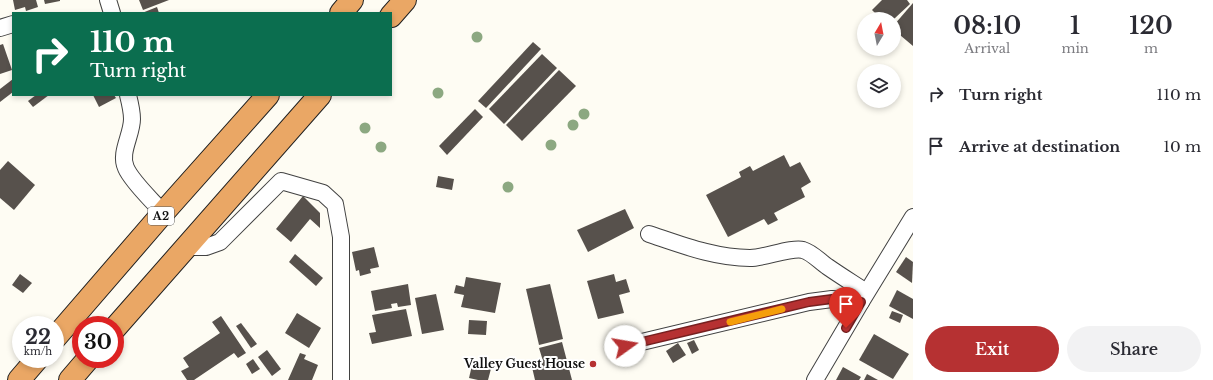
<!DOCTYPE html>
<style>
:root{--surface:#fff;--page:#f2f2f3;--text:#2b2b33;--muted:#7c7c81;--accent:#b63132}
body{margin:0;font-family:"Libre Baskerville",serif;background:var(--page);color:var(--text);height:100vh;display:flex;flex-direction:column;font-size:15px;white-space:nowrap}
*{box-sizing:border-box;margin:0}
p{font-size:13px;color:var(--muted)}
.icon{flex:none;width:22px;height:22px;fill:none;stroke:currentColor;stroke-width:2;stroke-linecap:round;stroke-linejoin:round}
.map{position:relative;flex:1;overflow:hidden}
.panel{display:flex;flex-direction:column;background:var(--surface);width:300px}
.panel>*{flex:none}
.hud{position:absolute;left:12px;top:12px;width:380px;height:84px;border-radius:0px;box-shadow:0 2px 6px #0003;background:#0b6e4f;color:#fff;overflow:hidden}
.needle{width:26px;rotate:10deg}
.fabs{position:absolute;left:857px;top:12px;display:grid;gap:8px}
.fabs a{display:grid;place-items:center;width:44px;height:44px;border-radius:50%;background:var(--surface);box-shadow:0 2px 6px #0003;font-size:20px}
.speed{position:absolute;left:12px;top:316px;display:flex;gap:8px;font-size:20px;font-weight:700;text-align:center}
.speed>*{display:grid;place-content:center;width:52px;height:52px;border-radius:50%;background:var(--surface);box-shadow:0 2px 6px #0003;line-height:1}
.speed small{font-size:10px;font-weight:400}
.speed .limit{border:6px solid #d22;background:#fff;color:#111}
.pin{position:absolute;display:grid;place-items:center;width:34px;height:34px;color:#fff;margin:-41px -17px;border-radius:50% 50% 50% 0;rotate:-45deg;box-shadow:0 0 4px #0007}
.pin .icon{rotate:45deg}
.me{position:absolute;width:44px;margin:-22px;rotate:77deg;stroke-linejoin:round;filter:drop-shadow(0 0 3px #0008)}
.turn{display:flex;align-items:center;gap:14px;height:84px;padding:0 12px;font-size:18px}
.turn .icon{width:52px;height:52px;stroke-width:2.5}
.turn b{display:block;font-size:28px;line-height:34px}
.eta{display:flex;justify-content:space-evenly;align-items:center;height:68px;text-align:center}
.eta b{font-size:24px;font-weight:600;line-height:28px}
.primary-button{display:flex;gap:8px;margin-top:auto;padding:8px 12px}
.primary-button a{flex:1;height:46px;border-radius:24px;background:var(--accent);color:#fff;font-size:16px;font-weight:600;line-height:46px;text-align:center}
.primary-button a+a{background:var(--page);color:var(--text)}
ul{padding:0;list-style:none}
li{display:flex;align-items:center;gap:12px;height:52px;padding:0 12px}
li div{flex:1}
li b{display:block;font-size:15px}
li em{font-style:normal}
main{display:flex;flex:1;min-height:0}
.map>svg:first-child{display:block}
</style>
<main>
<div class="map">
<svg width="913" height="380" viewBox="0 0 913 380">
<rect width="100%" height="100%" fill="#fefcf3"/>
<!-- building -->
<g fill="#57514c">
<path d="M13,0H36L38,7L26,11L25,7L15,10Z"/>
<path d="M44,0H60V1L45,4Z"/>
<path d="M139,0H169L143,10Z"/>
<path d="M882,0H907L910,4L894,19H881L872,10Z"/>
<path d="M913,3V46L894,30V25Z"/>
<path d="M157,7L159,13H142Z"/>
<path d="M533,42L541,49L486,108L478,101Z"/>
<path d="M3,44L12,70L0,74V45Z"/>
<path d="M542,54L557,68L504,124L489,109Z"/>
<path d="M559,70L576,86L522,141L506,125Z"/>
<path d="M13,79V92L0,102V89Z"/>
<path d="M36,95H49L33,107L28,101Z"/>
<path d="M93,95H114L116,98L99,107Z"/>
<path d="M475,109L483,117L447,155L439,146Z"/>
<path d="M784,155L790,167L800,162L811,182L801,188L805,197L774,213L778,220L768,225L764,219L728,237L706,195L741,177L739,172L750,166L753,171Z"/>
<path d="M8,161L35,185L14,210L0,198V170Z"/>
<path d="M438,176L454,179L452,190L436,187Z"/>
<path d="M303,196L320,213V228L310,219L291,242L276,229Z"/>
<path d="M625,209L634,228L588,252L577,230Z"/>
<path d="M374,247L379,267L370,269L371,273L360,276L359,270L356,271L352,252Z"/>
<path d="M295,254L323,278L316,286L289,262Z"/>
<path d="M906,257L913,262L912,283L896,272Z"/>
<path d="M20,274L32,283L23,293L12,285Z"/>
<path d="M614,274L616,282L626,279L630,292L619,295L624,313L598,319L587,281Z"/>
<path d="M466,277L501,283L495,313L461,307L464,295L454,293L456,285L464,287Z"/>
<path d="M408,284L411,305L398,307L397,303L391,304L392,308L375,311L371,291Z"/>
<path d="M550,284L563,339L539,345L526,289Z"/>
<path d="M897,290L913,299V319L889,306Z"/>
<path d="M436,294L444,330L422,334L415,298Z"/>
<path d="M406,309L412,336L372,344L369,333L376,332L372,315Z"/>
<path d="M892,311L903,315L900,323L889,318Z"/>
<path d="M297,313L321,328L309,348L285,333Z"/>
<path d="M221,316L246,353L238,358L234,353L194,380H187L181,371L189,367L183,358L220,333L212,322Z"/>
<path d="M469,320L487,321L486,335L468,334Z"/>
<path d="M241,323L257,344L251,348L236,326Z"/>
<path d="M874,334L909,354L893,379L859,360Z"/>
<path d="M694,340L699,350L692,354L687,343Z"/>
<path d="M562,342L572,380H535L531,363L543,361L539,348Z"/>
<path d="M678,343L686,355L673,363L666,351Z"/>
<path d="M267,350L281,369L272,376L258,357Z"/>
<path d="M300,353L306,355L304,359L318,365L312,380H288Z"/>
<path d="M253,359L260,369L252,374L246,364Z"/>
<path d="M473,361L492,365L488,380H478L469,378Z"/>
<path d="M843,367L861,377L859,380H836Z"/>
<path d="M867,374L878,380H864Z"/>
</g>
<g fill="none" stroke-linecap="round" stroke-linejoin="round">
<!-- minor casing -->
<g stroke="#424242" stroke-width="18">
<g id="minor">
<path d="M108,0L112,13"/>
<path d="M0,28L13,24"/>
<path d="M128,95C130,103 132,111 132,119C132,135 119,153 126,168C132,182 153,201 163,213"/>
<path d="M649,234C682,245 715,258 750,258C764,258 792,247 803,250C813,253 820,262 828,267C841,276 854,284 866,292"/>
<path d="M186,247H206L220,242L281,181L323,193L335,204L341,237V380"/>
<path d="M625,346L809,302L832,299L861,302"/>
<path d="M815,380L861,302L913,217"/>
</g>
</g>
<!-- highway casing -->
<g stroke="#202020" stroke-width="24">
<g id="highway">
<path d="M341,13L352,0"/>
<path d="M391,16L405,0"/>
<path d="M115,328L320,95"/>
<path d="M55,338L163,213L268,95"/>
<path d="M19,380L37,359"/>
<path d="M70,380L88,359"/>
</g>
</g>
<!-- minor -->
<use href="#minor" stroke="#fff" stroke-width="16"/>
<!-- highway -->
<use href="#highway" stroke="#eaa765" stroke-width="22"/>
</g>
<!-- trees -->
<g fill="#8ca881">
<circle cx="477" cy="37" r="5.5"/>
<circle cx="438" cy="93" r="5.5"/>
<circle cx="584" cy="114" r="5.5"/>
<circle cx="573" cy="125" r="5.5"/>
<circle cx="365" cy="128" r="5.5"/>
<circle cx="551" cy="145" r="5.5"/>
<circle cx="381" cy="147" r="5.5"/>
<circle cx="508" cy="187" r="5.5"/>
</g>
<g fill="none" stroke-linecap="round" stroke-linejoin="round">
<!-- route casing -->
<g stroke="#762020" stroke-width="10">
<path id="route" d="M625,346L809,302L832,299L861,302L846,328"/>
</g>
<!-- route -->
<use href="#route" stroke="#b63132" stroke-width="7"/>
<!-- slow -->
<path stroke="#f59e0b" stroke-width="7" d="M730,322L782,309"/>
</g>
<!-- markers -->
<circle fill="#b63132" stroke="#fff" stroke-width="1.5" cx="593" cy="364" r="4"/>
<g text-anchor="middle" stroke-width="4" stroke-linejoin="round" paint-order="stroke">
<!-- shield labels -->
<rect fill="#fff" stroke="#575757" stroke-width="1" x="148" y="207" width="26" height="18" rx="3"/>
<g font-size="11" font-weight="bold" fill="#0f0f0f">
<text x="161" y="220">A2</text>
</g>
<!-- poi labels -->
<g font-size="12" font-weight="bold" fill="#0f0f0f" stroke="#fff" text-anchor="end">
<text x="585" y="368">Valley Guest House</text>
</g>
</g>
</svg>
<div class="fabs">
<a><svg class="needle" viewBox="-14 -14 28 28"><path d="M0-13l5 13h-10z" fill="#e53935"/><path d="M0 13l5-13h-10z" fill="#7c7c81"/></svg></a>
<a><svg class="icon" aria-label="layers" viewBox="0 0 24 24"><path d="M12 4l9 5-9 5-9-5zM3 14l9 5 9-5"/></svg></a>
</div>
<div class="speed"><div>22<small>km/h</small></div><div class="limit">30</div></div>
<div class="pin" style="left:846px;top:328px;background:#d93025"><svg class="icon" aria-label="arrive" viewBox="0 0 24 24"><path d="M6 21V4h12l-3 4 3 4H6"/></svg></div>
<svg class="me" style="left:625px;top:346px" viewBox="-20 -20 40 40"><circle r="19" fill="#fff"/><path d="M0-13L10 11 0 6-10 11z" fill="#b63132"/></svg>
<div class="hud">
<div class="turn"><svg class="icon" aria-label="right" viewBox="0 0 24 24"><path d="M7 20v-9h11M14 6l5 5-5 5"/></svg><div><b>110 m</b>Turn right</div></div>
</div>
</div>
<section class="panel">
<div class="eta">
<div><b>08:10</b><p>Arrival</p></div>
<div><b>1</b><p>min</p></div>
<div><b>120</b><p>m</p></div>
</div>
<ul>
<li><svg class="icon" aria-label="right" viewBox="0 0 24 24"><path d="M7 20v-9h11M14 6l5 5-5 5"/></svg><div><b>Turn right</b></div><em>110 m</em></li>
<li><svg class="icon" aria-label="arrive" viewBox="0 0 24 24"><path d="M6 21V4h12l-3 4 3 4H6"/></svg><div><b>Arrive at destination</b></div><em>10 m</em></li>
</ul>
<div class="primary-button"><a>Exit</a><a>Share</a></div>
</section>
</main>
